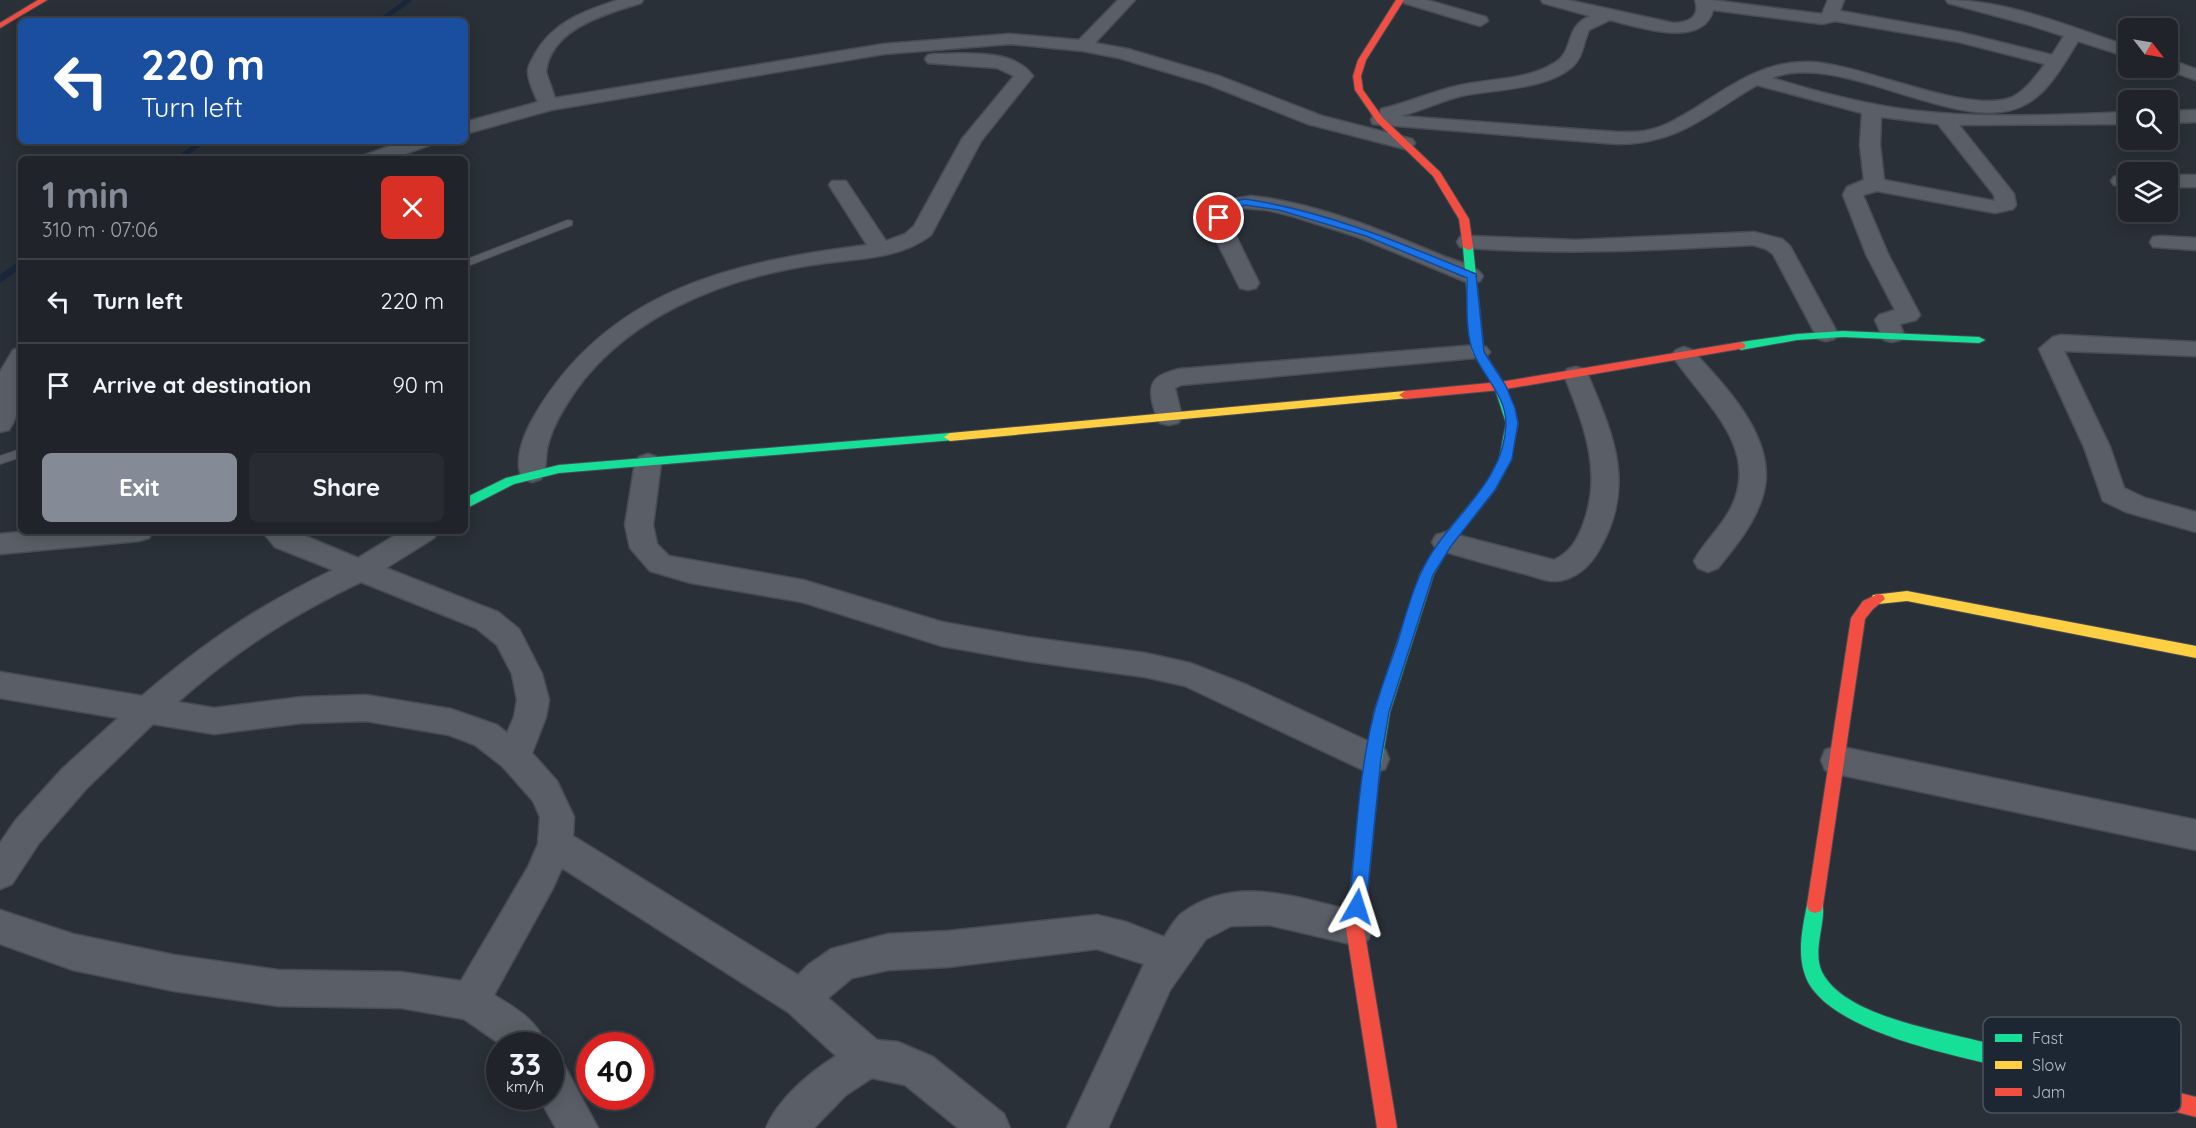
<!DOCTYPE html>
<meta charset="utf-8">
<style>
:root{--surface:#20242a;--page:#282c32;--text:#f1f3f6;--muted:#a2a4a8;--line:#3d4147;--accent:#848b96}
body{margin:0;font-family:Quicksand,sans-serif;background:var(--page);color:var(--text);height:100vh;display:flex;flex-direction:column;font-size:22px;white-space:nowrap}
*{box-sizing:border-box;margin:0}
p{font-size:20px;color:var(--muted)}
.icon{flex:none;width:33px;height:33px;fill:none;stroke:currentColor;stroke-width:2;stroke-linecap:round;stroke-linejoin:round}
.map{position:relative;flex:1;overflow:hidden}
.details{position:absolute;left:18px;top:156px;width:450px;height:378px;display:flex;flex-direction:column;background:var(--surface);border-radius:9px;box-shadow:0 3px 15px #0003,0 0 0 2px var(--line)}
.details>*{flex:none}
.top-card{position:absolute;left:18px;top:18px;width:450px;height:126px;border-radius:9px;box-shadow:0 3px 15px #0003,0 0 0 2px var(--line);background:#1a4fa0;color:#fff;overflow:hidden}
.needle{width:39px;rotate:121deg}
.tools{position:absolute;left:2118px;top:18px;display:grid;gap:12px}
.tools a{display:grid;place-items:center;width:60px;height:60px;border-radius:9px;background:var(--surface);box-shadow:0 3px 15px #0003,0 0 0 2px var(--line);font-size:30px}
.speed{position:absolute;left:486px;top:1032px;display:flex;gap:12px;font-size:30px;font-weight:700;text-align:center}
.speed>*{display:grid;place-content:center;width:78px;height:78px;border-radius:50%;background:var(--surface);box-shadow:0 3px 15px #0003,0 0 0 2px var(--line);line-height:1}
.speed small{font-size:15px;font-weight:400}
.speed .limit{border:9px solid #d22;background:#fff;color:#111}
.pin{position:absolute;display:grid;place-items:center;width:51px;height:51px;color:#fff;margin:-26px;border:3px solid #fff;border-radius:50%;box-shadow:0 2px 6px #0007}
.me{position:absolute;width:66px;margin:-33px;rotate:6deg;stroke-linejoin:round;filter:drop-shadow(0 0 4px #0008)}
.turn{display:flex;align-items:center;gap:21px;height:126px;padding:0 24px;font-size:27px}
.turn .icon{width:78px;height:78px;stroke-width:2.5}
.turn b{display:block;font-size:42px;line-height:51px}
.round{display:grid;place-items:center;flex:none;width:63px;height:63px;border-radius:9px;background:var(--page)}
.headline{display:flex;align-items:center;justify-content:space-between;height:102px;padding:0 24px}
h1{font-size:36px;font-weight:700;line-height:45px;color:var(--accent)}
.primary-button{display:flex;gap:12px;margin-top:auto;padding:12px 24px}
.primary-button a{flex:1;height:69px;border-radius:9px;background:var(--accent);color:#fff;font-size:24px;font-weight:700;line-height:69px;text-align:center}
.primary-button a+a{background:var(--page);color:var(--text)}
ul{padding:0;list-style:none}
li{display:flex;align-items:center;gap:18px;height:84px;padding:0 24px;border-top:2px solid var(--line)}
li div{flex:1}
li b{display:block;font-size:22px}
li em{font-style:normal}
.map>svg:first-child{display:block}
</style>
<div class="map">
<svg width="2196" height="1128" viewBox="0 0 2196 1128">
<rect width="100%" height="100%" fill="#2a3038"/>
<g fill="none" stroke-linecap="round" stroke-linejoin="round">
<!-- stream-far1 -->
<g stroke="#19273c" stroke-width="5">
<path d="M380,21L409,0"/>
<path d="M177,159L204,141"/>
</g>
<!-- stream -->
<path stroke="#19273c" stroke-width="7" d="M0,279L21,264"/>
<!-- lane casing -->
<g stroke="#484c55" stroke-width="2">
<g id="lane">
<path d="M568,220L572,221V225L465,267V260Z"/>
<path d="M21,449V457L0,464V456Z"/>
</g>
</g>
<!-- street casing -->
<g stroke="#484c55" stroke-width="3">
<g id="street">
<path d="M618,0H643L641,3C606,14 551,28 546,72L555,98L884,44L1010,34L1079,40L1118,0H1135L1095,43L1128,49L1219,76L1322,116L1412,139L1415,143L1412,147L1405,149L1308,124L1207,84L1119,58L1083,51L1010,44L884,54L551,110L465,134V122L538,102C534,93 528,82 528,71C528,65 532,60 535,54C553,22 584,11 618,0Z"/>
<path d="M1402,0H1427L1486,17L1488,21L1480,26L1404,3Z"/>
<path d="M1541,0H1568L1673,23C1688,23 1701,17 1695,0H1712L1822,14L1828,0H1844L1840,11L1959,32L2052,55L2064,36L2026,24L1948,3L1946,0C2008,0 2070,27 2128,46V57L2078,41C2065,62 2049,92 2026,104C1963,140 1841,49 1772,78C1817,92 1863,104 1909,110C1982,119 2055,115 2128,112V124L1959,125L2014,194L2016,205L2013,209L1995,213L1877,191L1863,195L1888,254L1920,315L1916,320L1900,324L1904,335L1900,340L1892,342L1884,340L1875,320L1879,315L1895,310L1866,254L1843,195L1847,187L1864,180L1860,145L1862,113L1757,85C1707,114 1679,144 1617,144L1373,124L1371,120L1373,116L1380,114L1381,109C1407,103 1431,92 1457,86C1490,78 1527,81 1556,62C1574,51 1564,27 1590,16L1543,3ZM1713,10L1822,24L1835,21L1959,42L2045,64C2036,76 2024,93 2010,98C1966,114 1862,64 1810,62C1765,60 1730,86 1694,109C1680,117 1665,127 1649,130C1638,133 1627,132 1617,132L1400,116C1421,111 1441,101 1461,96C1494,89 1545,90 1572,67C1583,58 1583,43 1589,30L1610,20C1636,26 1703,50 1713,10ZM1881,117L1938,124L1994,195L1995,201L1884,180L1880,145Z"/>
<path d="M934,54C964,54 1014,48 1033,76L981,141L931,235C898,260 856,258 818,264C721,278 617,319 565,407C557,420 550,434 547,449C545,460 547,470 541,479L532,482L523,479C512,462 525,431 535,415C609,289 733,262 867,245L829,185L832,181H846L886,241L905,234L914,226L962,139L1014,76L997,68L928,63L925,59L928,55Z"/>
<path d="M2168,59L2196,69V80L2162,68H2168Z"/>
<path d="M2196,110V122L2168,123V111Z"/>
<path d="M404,141H433L430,145L391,159H362L365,155Z"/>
<path d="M2121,175H2128V187L2114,185L2111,181L2114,177Z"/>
<rect x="2168" y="175" width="28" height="12"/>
<path d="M1251,196C1314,202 1384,231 1443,256C1455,261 1476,265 1483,276L1480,281L1472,283L1464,281L1358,237L1292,216L1267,210L1243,208L1235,211L1230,217L1233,230L1259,283L1256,288L1248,290L1240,288L1211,230L1208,217L1222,201Z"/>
<path d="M1754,232L1782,239L1790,246L1838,334L1834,339L1826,341L1818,339L1773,254L1766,249L1753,245C1658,250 1563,255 1468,248L1460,247L1457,242L1460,237L1468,236L1576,240Z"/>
<path d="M2161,236L2196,238V250L2153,247L2150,242L2153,237Z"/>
<path d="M2061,335L2196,342V356L2064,351L2110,447L2124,488L2145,498L2196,512V532L2126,512L2103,501L2084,447L2039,349L2053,337Z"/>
<path d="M1478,345L1486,347L1490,352L1486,357L1181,385L1175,388L1182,417L1178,423L1169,425L1160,423C1156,417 1155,412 1153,405C1147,380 1156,375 1179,369Z"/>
<path d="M21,347C21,375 25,406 9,430L0,432V372L13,350Z"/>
<path d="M1684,347L1692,350C1726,387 1781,442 1762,498C1754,524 1735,547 1718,568L1708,572L1698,568L1694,561C1704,542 1721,528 1731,508C1762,447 1702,401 1672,355L1676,350Z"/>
<path d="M1576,367L1585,369L1588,375C1614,437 1636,486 1599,550C1590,566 1575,580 1556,581C1547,582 1534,576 1525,574C1495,566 1465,558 1436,549L1432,542L1436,535L1446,532L1554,560C1571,552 1578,539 1584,522C1603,470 1583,423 1564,375L1567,369Z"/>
<path d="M648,454L657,457L661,463L653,525L657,544L669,556L803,580L942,622L1027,637L1145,653L1190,663L1247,685L1385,749L1389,759L1385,769L1373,773L1361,769L1185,686L1145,677L1027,661L942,646L802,602L691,583L650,571L630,548L625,525L635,463L639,457Z"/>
<path d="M30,531H153L149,538L139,541L0,554V534Z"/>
<path d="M262,531H293L358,558L402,531H438L434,538L386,568L498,612L519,629L542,674L549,700L546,717L532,753L557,781L574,817L573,836L798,975L808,965L831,949L888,934L948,931L1097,915L1126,922L1164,937C1169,930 1174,920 1181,914C1234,873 1297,898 1355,911L1368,916L1373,928L1368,940L1355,945L1269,925L1231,926L1206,939L1170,990L1108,1128H1067L1144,964L1097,949L948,967L888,970L852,978L828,998L877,1040L898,1042L933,1057L1004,1114L1010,1128H958L905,1085L872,1078L846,1095L814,1128H766C778,1099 810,1072 836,1056L788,1012L562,868L553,888L494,995C517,1009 537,1020 547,1046H503L464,1019L401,1008L278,1006L174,991L73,970L0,944V910L73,934L174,955L278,970L401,972L461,981L528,867L538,844L540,817L533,801L502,766L475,745L449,735L366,721L302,723L214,734L153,724L86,789L39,843L12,884L0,889V843L15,821L62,769L118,718L0,698V672L142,696C205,642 258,606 333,570L275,547ZM361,582L476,628L497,645L512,674L517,700L514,717L507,733L497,725L451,709L366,695L302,697L214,708L178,702C235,651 292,615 361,582Z"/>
<path d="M1837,746L2196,820V850L1837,774L1825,770L1821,760L1825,750Z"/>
<path d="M550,1059L564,1065L598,1128H556L538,1096H550Z"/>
</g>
</g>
<!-- fast casing -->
<g stroke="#484c55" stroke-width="2">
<g id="fast">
<path d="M1468,244L1473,247L1484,352L1506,386L1518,423L1511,460L1495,490L1451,545L1434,574L1390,712L1378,785L1376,790L1370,792L1364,790L1362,785L1374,712L1420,574L1441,539L1484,487L1499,460L1506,423L1494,386L1472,352L1463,247Z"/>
<path d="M1843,331L1979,337L1985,340L1979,343L1843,337L1797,340L1741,350L1735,346L1741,342L1797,334Z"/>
<path d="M950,433L956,437L954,440L559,473L514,484L465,509V498L506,478L559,465Z"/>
<path d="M1815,897L1821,899C1829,917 1811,949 1822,972C1849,1025 1972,1033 2023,1054L2025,1061L2023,1068L2016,1070C1962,1057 1836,1034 1808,982C1796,958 1802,930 1807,905L1809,899Z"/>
</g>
</g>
<!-- slow casing -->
<g stroke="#484c55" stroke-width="2">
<g id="slow">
<path d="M1405,391L1409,392L1411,395L1409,398L950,441L944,437L950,433Z"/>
<path d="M1907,591L2196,646V658L1907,601L1878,604L1873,603L1871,599L1873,595Z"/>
</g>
</g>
<!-- jam casing -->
<g stroke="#484c55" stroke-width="2">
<g id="jam">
<path d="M38,0H47L0,28V23Z"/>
<path d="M1396,0H1404L1366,60L1361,76L1363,90L1383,118L1440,172L1469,219L1473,247L1472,249L1468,250L1463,247L1459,219L1433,176L1377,122L1355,90L1353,76L1358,60Z"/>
<path d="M1741,342L1745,344V348L1500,390L1405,399L1399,395L1405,391L1500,382Z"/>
<path d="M1878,594L1883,595L1885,599L1873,609L1865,619L1823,905L1821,911L1815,913L1809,911L1807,905L1851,618L1863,601Z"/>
<path d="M1370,778L1376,780L1378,785L1364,928L1397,1128H1377L1346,928L1362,785L1364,780Z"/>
<path d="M2016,1052L2196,1097V1117L2016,1070L2009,1068L2007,1061L2009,1054Z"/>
</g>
</g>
<!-- lane -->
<use href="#lane" fill="#5a5e66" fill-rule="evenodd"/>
<!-- street -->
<use href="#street" fill="#5a5e66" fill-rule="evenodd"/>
<!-- fast -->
<use href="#fast" fill="#16e098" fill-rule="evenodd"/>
<!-- slow -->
<use href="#slow" fill="#ffcf43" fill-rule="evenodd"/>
<!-- jam -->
<use href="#jam" fill="#f24e42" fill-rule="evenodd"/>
</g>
<!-- route -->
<path fill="#1a73e8" stroke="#114b97" stroke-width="1.5" d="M1245,199C1326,211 1401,243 1476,274L1484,352L1506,386L1515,408L1518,423L1512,459L1495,490L1451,546L1433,575L1389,712L1381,759L1366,907L1363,912L1357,915L1351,912L1349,907C1356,842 1358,776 1374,713C1380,690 1389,667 1397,644C1404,621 1410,597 1420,575C1442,521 1505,487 1506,423C1506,397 1484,377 1474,354C1465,336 1467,298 1467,278L1366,236L1279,210L1245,205L1227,211L1222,220L1214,218C1221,204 1230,201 1245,199Z"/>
<!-- legend -->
<rect x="1983" y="1017" width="198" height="96" rx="9" fill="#1d2633" stroke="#4a5360" stroke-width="1.5"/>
<rect x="1995" y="1034" width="27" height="8" fill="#16e098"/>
<rect x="1995" y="1061" width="27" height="8" fill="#ffcf43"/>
<rect x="1995" y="1088" width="27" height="8" fill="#f24e42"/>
<g font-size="16" fill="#b4bcc9">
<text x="2032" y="1044">Fast</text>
<text x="2032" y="1071">Slow</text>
<text x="2032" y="1098">Jam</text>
</g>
</svg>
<div class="tools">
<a><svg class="needle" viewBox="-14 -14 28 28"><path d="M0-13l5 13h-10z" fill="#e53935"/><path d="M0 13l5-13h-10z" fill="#a2a4a8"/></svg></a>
<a><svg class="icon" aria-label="search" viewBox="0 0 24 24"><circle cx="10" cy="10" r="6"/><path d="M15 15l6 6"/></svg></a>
<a><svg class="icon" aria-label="layers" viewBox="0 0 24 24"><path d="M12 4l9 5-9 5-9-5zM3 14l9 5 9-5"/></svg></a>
</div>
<div class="speed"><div>33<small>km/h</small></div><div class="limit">40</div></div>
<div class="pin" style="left:1219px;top:218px;background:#d93025"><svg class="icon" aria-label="arrive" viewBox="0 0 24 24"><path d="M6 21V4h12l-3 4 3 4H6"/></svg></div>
<svg class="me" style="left:1357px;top:907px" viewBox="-20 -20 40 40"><path d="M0-17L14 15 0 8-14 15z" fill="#1a73e8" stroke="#fff" stroke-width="4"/></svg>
<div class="top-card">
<div class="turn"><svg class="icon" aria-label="left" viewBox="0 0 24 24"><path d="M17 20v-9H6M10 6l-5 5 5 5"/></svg><div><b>220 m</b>Turn left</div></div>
</div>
<section class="details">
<div class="headline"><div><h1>1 min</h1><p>310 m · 07:06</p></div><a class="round" style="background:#d93025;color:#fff"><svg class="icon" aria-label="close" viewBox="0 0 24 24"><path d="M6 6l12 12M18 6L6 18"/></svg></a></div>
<ul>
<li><svg class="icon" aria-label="left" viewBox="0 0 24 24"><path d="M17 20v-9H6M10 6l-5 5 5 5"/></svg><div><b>Turn left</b></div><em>220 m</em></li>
<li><svg class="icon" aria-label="arrive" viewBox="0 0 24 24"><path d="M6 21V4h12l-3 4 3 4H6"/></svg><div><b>Arrive at destination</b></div><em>90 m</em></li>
</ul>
<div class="primary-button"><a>Exit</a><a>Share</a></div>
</section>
</div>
